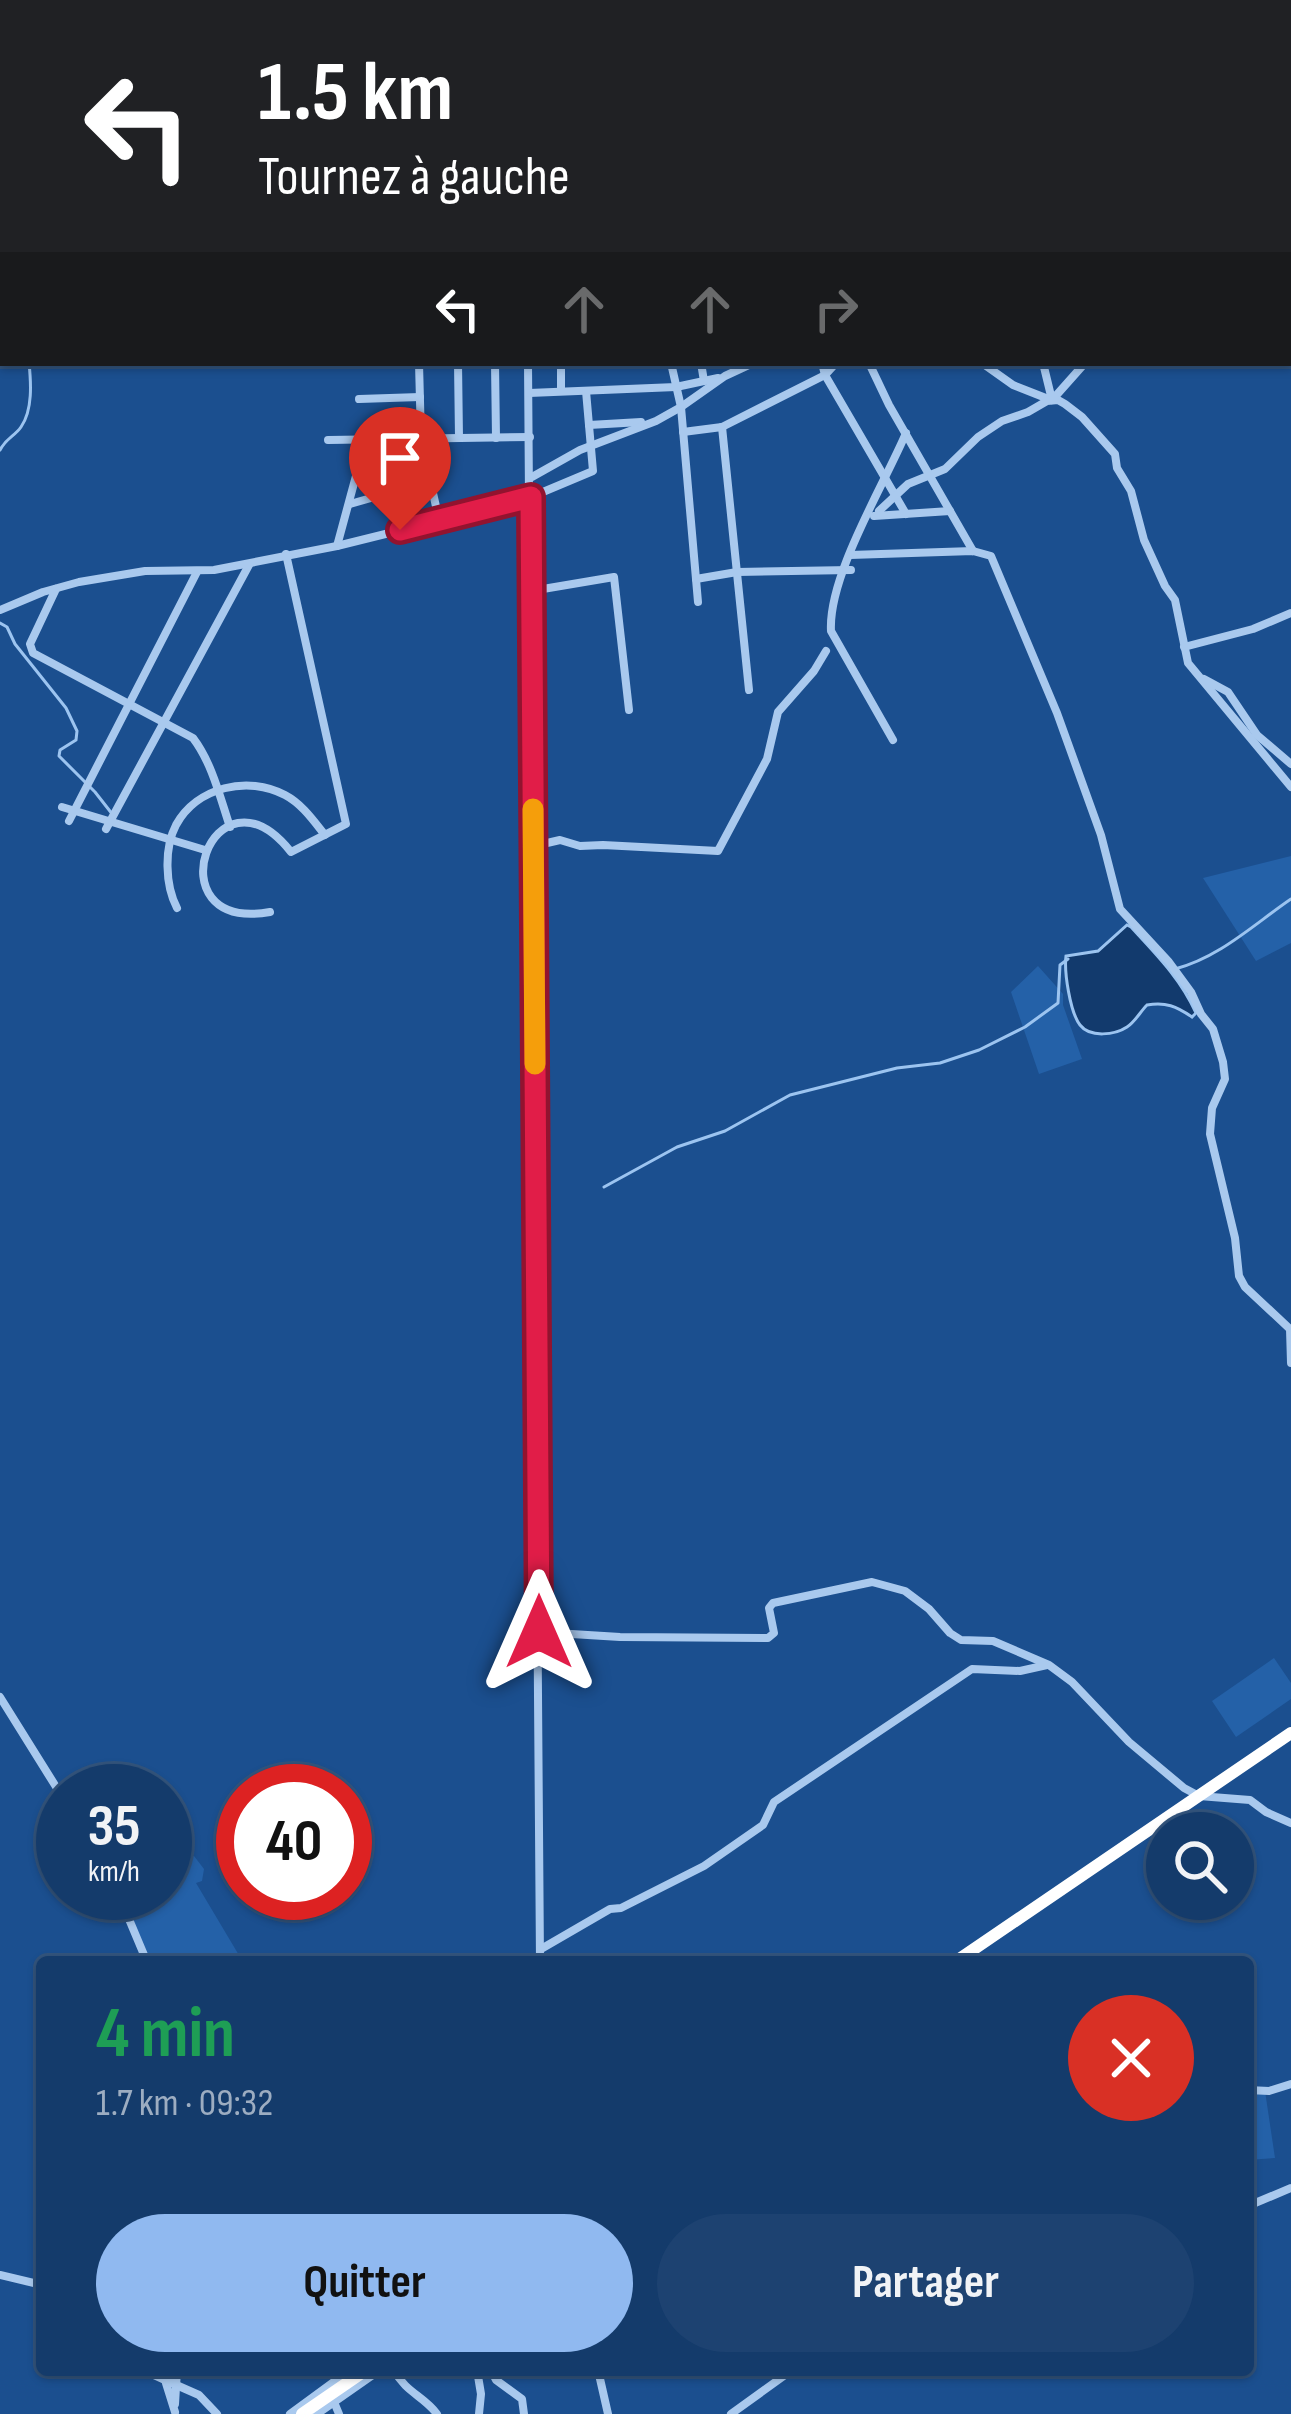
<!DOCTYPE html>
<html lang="fr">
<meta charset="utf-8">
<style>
:root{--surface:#143b6b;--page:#1d4271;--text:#f1f3f6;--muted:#9dadc1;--line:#33557e;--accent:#90b9f0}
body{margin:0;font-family:"Sofia Sans Condensed",sans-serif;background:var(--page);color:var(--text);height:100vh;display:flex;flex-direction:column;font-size:45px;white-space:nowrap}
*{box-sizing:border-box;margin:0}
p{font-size:39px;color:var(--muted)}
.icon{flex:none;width:66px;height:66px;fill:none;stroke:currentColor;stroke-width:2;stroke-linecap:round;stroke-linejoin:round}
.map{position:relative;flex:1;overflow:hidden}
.drawer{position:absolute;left:36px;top:1956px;width:1218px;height:420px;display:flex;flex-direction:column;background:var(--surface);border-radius:12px;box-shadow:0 3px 9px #0004,0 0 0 3px var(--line)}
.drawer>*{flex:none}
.top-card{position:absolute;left:0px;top:0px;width:1293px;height:366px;box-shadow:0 3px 9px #0004,0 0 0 3px var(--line);background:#202124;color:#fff;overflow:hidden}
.fabs{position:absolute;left:1146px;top:1812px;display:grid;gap:24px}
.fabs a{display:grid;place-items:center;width:108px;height:108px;border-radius:50%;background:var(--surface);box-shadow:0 3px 9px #0004,0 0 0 3px var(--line);font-size:60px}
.speed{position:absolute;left:36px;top:1764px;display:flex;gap:24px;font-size:60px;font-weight:700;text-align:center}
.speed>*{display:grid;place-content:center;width:156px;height:156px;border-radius:50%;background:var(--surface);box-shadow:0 3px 9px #0004,0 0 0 3px var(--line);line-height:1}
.speed small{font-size:30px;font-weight:400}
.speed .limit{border:18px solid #d22;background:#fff;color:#111}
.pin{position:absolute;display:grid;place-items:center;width:102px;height:102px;color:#fff;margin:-123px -51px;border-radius:50% 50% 50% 0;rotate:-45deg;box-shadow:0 0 12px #0007}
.pin .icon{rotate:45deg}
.me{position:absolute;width:132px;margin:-66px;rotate:0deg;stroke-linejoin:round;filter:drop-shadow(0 0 9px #0008)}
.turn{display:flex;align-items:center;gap:42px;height:252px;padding:0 60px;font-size:54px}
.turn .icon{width:156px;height:156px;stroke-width:2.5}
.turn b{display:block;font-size:84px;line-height:102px}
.lanes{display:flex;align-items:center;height:114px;padding:0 60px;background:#0003;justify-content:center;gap:60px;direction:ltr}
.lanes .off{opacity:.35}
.round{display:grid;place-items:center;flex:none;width:126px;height:126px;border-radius:63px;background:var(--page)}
.summary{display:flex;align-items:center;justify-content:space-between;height:204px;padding:0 60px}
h1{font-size:72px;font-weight:700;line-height:90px;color:#1e9e55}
.primary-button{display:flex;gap:24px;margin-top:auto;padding:24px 60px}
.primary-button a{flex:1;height:138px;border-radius:72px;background:var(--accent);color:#111;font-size:48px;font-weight:700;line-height:138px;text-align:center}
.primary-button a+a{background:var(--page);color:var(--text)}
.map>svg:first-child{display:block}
</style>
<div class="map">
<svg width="1291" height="2414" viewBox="0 0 1291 2414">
<rect width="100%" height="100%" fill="#1b4f8f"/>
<!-- green -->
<g fill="#2461a8">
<path d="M1291,856V943L1256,961L1203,878Z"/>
<path d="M1038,966L1063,994V1005L1082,1059L1039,1074L1011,992Z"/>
<path d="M1274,1658L1291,1683V1699L1236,1737L1212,1701Z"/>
<path d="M194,1856L204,1869L202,1881L196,1883L243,1962H147L118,1893H165V1872L185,1878L184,1857Z"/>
<path d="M1248,2089L1265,2091L1275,2158L1248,2160Z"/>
</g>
<!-- water -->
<path fill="#123a6d" stroke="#9cc4f0" stroke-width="3" d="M1127,925L1131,927C1156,954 1181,979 1196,1013L1192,1017C1176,1006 1166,1002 1147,1005C1140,1012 1135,1022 1127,1027C1115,1035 1090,1038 1080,1025C1070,1012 1064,972 1066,956L1098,951Z"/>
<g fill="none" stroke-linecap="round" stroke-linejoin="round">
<!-- stream -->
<g stroke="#9cc4f0" stroke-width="3">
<path d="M0,334L3,331"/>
<path d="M0,450C6,438 15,436 21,427C33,410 31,382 29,363"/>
<path d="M0,623L7,627L15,644L66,708L77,731L76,740L60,750L59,756L95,792L113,815"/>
<path d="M1175,969C1220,957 1253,925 1291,899"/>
<path d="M604,1187L677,1147L725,1131L790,1095L897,1068L940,1063L979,1050L1025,1027L1058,1003L1060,965L1068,959"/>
</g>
<!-- minor -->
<g stroke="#a9c9ee" stroke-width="8">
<path d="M520,0V3"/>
<path d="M1150,0L1151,3"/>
<path d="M1187,0L1188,3"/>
<path d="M1198,3L1202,0"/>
<path d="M1290,247L1291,246"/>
<path d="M1290,285H1291"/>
<path d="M419,363L421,439L439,520"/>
<path d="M458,363L459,438"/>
<path d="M495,363L496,438"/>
<path d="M528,363L540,1962"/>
<path d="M561,363V391"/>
<path d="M671,363L681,407L698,602"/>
<path d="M701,363L704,381"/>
<path d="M822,363L825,375L906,514"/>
<path d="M869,363L889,405L973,551"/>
<path d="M982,363L1013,385L1051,400"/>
<path d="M1043,363L1052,400"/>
<path d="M529,393L676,387L718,378"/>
<path d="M359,399L420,397"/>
<path d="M1053,399L1085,363"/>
<path d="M589,425L641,422"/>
<path d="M722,427L749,690"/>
<path d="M683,432L722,427L825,375L836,363"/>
<path d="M380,439L400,529"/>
<path d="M328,440L530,437"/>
<path d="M532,477L580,450L656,421L681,407L725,376L753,363"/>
<path d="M350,504L392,492"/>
<path d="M879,511L908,484L945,469L978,437L1002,421L1028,412L1047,401L1058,400L1065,404L1082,417L1115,454L1117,468L1131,491L1144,540L1165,586L1175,600L1188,663L1291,787"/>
<path d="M874,516L950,511"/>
<path d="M337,546L366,439"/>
<path d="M850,555L973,551L991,556L1057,713L1101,835L1120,909L1169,962L1191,992L1201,1014L1213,1029L1223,1062L1225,1079L1212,1108L1210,1134L1235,1238L1239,1276L1245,1287L1290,1329L1291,1363"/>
<path d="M696,579L737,572L851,570"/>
<path d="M56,589L30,644L33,653L193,738C212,763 220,797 230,827"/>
<path d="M531,591L614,577L629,710"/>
<path d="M0,610L43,592L79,582L145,571L214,570L337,546L502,505L531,497L593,471L586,391"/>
<path d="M1184,647L1253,629L1291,613"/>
<path d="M1204,679L1228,692L1257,735L1291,764"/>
<path d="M893,740L831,631C828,576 884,485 906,433"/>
<path d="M62,807L205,850"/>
<path d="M69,821L197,572"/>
<path d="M106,829L249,565"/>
<path d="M534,846L560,840L580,846L603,845L718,851L767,759L778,712L814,671L826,651"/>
<path d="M177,908C165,885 164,848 176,825C197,787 248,775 285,795C302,804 313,820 325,835"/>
<path d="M270,912C150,933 213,754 291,852L346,824L286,554"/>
<path d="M539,1632L620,1637L768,1638L774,1633L769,1608L773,1603L872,1582L905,1591L929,1609L950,1633L961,1640L993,1641L1049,1665L1072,1682L1129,1742L1184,1788L1199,1796L1250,1800L1266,1812L1291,1823"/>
<path d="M0,1697L63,1798"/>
<path d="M118,1893L147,1962"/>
<path d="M541,1949L610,1909L621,1908L704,1866L763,1825L774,1802L972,1669L1020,1671L1047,1665"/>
<path d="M1248,2090L1269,2091L1291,2084"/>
<path d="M1248,2206L1291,2188"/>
<path d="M0,2275L42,2285"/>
<path d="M143,2370L165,2380L175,2412"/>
<path d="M394,2370C406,2393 424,2396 437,2414"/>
<path d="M477,2370L481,2394L479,2414"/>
<path d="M491,2370L496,2380L522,2399L524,2414"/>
<path d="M598,2370L608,2414"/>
<path d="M165,2380L199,2395L217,2414"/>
<path d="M334,2402L339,2414"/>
<path d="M175,2404L177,2370"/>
<path d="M290,2414L350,2370"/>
<path d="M317,2414L380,2370"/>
<path d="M731,2414L792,2370"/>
</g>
<!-- highway -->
<g stroke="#fff" stroke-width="12">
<path d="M955,1962L1291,1733"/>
<path d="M302,2414L366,2370"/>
</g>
</g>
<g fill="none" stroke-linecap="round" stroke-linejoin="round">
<!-- route casing -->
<g stroke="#92132f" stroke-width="30">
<path id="route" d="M400,530L531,497L539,1632"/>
</g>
<!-- route -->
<use href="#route" stroke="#e11d48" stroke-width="21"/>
<!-- slow -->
<path stroke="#f59e0b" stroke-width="21" d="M533,809L535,1064"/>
</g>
</svg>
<div class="fabs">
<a><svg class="icon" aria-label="search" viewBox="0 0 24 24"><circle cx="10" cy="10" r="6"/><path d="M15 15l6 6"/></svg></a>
</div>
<div class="speed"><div>35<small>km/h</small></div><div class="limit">40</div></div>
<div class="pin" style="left:400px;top:530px;background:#d93025"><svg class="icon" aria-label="arrive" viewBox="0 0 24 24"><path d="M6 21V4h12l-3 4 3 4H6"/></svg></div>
<svg class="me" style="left:539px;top:1632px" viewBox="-20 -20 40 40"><path d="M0-17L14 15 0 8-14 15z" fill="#e11d48" stroke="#fff" stroke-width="4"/></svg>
<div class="top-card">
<div class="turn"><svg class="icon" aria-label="left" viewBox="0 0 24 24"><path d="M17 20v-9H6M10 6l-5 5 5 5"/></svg><div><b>1.5 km</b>Tournez à gauche</div></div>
<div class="lanes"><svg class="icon" aria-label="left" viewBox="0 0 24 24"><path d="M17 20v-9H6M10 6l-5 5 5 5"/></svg><svg class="icon off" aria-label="ahead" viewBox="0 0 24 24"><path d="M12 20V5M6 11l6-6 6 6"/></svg><svg class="icon off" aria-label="ahead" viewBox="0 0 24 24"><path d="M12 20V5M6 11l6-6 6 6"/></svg><svg class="icon off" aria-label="right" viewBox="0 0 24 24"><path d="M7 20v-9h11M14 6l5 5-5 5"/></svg></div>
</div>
<section class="drawer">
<div class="summary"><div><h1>4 min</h1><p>1.7 km · 09:32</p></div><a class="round" style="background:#d93025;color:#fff"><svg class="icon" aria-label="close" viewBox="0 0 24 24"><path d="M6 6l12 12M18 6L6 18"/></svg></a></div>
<div class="primary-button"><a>Quitter</a><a>Partager</a></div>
</section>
</div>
